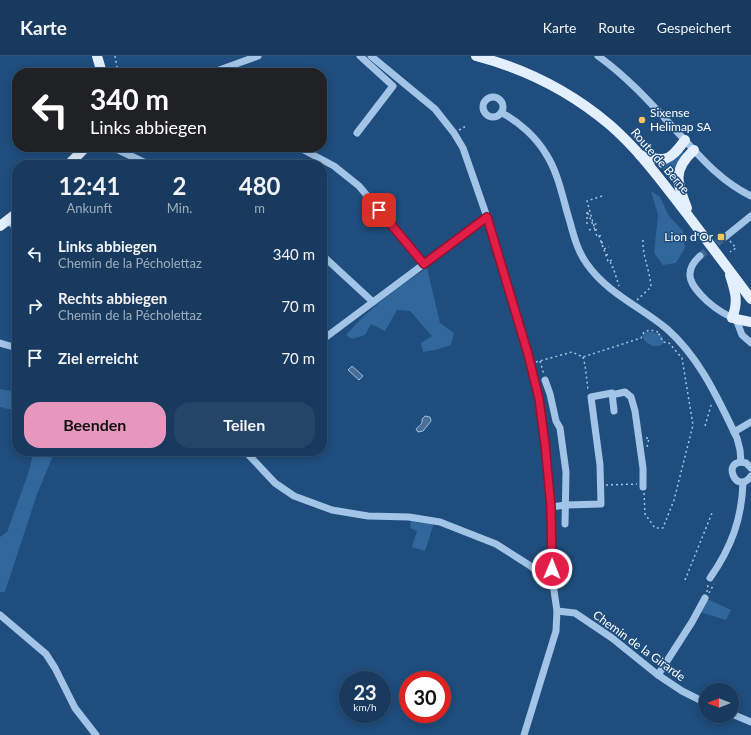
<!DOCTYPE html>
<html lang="de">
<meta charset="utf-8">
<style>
:root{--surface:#173a5e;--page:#244567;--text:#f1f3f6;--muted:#9eadbc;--line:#365473;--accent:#e797bd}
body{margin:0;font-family:Lato,sans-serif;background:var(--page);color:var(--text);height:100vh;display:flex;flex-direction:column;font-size:15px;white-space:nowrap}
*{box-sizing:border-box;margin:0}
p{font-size:13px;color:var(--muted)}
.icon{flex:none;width:22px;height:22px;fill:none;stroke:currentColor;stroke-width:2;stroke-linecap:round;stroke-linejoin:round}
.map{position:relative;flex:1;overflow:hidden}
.panel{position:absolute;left:12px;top:104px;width:315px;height:296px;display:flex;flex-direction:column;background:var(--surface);border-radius:16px;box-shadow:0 2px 10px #0003,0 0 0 1px var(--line)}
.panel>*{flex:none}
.top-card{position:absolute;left:12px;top:12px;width:315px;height:84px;border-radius:16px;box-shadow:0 2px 10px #0003,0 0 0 1px var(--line);background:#202124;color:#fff;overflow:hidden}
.needle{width:26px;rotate:270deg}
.buttons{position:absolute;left:699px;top:627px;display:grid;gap:8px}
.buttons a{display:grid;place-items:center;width:40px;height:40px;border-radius:50%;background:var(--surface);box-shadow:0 2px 10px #0003,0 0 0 1px var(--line);font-size:20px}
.speed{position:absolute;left:339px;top:615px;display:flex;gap:8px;font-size:20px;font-weight:700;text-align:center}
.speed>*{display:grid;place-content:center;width:52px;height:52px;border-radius:50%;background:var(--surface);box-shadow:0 2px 10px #0003,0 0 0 1px var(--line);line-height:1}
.speed small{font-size:10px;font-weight:400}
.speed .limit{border:6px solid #d22;background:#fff;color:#111}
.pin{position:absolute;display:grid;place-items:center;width:34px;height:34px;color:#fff;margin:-17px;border-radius:8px;box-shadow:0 2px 6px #0006}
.me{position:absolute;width:44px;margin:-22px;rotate:1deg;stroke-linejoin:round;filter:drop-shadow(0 0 3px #0008)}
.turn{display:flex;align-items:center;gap:14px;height:84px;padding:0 12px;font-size:18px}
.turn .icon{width:52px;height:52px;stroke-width:2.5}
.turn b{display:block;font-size:28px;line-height:34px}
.eta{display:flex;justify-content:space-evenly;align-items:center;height:68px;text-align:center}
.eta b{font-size:24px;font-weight:700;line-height:28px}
.primary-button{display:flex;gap:8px;margin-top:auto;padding:8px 12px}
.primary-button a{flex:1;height:46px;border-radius:16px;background:var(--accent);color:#111;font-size:16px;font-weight:700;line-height:46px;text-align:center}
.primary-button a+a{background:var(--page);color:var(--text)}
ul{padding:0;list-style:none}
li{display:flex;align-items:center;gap:12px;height:52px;padding:0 12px}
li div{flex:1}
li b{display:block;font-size:15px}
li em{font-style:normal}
header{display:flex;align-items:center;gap:24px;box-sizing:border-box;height:56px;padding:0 20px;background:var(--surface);border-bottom:1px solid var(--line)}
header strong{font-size:19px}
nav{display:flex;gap:22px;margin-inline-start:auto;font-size:14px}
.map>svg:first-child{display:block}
</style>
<header>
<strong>Karte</strong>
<nav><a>Karte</a><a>Route</a><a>Gespeichert</a></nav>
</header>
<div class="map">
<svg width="751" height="679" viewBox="0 0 751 679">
<rect width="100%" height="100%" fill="#1f4d7d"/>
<!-- green -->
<g fill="#32679c">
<path d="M682,96L684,97L678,107L674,128L658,107Z"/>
<path d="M651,135L660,141L669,160L683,175L685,192L676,207L663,209L654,197L658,159Z"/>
<path d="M427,212L440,267L454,277L451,289L435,294L423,296L421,287L432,280L410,255L397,254L385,275L371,268L365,279L352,283L346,279C369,252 398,231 427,212Z"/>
<path d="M649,276C654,276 658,277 663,281V288C655,293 646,289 642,280L644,277Z"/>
<path d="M0,333L17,336V355L0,351Z"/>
<path d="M34,395H55L37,438L5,536H0V481L7,476L28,418Z"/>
<path d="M411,464L434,467L425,495L412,491L417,475L410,472Z"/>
<path d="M707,543L731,554L726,564L700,556Z"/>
</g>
<!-- water -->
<g fill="#4c6e92" stroke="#95c0e9">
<path d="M352,310L363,320L359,324L348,314Z"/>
<path d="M425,360L430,361L431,365L423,375L418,376L416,373C419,369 423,369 422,363Z"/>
</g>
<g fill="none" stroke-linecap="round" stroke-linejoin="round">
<!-- minor-tunnel -->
<path stroke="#416890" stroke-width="7" stroke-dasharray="7 3.5" stroke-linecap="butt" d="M700,200L725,181"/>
<!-- path -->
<g stroke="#a2c5e7" stroke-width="1.5" stroke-dasharray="2 3" stroke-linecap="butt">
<path d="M115,0L118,17"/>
<path d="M459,74L466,70"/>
<path d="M602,140L587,145L597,181L599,180L608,205H610L612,211H613L619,230"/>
<path d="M587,168V155L593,169L598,167"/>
<path d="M589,174L595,172"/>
<path d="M595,174L600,173"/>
<path d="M599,180L603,179"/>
<path d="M730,185L736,192L730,196"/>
<path d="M601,187L605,185"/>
<path d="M604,193L609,191"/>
<path d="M606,199L610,198"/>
<path d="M610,205L614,203"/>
<path d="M637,244L651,231C650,214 642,200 643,183"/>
<path d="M583,301L585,309L588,334"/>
<path d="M540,305L544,319"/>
<path d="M536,306L572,296L583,301L641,282L644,276L650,274L658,276"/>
<path d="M705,370L712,346"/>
<path d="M646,382H649L647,391"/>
<path d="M606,429L637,428"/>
<path d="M644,437L645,458L655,472H663L674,444L693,369L682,302L669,287L663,286L658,276"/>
<path d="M685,524L712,457"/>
<path d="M707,536L708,528"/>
<path d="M709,537L714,528"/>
</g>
<!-- minor -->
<g stroke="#a2c5e7" stroke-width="7">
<path d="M371,0L435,53L454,77L463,92L487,161L536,328L545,388L552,472V521L557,555L556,575L524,679"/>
<path d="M598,0C630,23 655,52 682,81C703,104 722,126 751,140"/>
<path d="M211,17L258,0"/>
<circle cx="493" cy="51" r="10"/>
<path d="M502,57C519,66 536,81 546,98C559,118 563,144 570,166C574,181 578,196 587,208C607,237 641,251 667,273C700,302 718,343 737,382L740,394L741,406"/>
<path d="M357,77L393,30L360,0"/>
<path d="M112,91L150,109"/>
<path d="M298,91L334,110L359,130L424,208"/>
<path d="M7,165L17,171"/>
<path d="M725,181L751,160"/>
<path d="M322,199L373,246"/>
<path d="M700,200C681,217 692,231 707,245C716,253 725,259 736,263L742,279L751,287"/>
<path d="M322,284L487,161"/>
<path d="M0,287L17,292"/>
<path d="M545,324L550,338L556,365L560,372L566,416L565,468"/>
<path d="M616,338L625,336L631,341L635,355L643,412V431"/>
<path d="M734,376L751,366"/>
<path d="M245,395L275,427L294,440L332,454L368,460L409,461L440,466L496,488L529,509L538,516L552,521"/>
<path d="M751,412L746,407C720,401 736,441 751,420"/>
<path d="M551,451L566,449L601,448L600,409L591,341L612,337L614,355"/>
<path d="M710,522C731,492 742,463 743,426"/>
<path d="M557,555L575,557L612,582L658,619L682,635L706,647"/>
<path d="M0,559L46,598L55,612L75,652L96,679"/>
<path d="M658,619L692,566L705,542"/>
<path d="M732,658L751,666"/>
</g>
<!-- major -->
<g stroke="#e4effd" stroke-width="10">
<path d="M97,0L102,17"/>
<path d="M476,0C526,13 571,36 610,69C640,95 663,127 687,158C708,186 730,215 751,243"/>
<path d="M640,99C666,106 669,106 685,84"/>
<path d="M68,109L86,91"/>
<path d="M687,152C677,127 672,114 694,94"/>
<path d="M0,170L17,157"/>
<path d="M730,219C735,235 739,245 732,262"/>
<path d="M736,263L751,266"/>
</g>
</g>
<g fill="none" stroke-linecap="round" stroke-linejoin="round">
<!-- route casing -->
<g stroke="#92132f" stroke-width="10">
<path id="route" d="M379,154L424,208L487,161L528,298L539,343L545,388L551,451L552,513"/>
</g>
<!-- route -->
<use href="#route" stroke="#e11d48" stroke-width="7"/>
</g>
<!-- markers -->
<g fill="#f5c362" stroke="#1f4d7d" stroke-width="1.5">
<circle cx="642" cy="64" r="4"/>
<rect x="717" y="177" width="8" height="8" rx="2"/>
</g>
<g text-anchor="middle" stroke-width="3" stroke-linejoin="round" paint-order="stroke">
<!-- poi labels -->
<g font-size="12" fill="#fff" stroke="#1f4d7d" text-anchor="start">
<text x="650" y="61">Sixense<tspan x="650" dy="14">Helimap SA</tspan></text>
<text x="713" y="185" text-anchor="end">Lion d'Or</text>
</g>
<!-- street labels -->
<g font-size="12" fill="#fff" stroke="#1f4d7d">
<text transform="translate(660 105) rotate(49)" y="4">Route de Berne</text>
<text transform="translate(639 590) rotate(36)" y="4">Chemin de la Girarde</text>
</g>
</g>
</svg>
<div class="buttons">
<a><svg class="needle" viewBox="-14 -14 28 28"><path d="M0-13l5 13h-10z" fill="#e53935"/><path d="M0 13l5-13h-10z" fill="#9eadbc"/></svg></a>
</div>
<div class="speed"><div>23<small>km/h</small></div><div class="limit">30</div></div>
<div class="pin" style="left:379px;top:154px;background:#d93025"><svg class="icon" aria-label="arrive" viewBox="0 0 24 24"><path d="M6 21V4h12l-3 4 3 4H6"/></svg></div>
<svg class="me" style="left:552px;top:513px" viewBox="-20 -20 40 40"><circle r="17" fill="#e11d48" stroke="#fff" stroke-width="3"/><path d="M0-11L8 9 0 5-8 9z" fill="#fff"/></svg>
<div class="top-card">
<div class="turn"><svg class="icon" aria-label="left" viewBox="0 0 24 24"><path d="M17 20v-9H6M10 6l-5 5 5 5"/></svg><div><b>340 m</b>Links abbiegen</div></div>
</div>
<section class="panel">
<div class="eta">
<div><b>12:41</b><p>Ankunft</p></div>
<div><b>2</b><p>Min.</p></div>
<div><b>480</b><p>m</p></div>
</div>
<ul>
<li><svg class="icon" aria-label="left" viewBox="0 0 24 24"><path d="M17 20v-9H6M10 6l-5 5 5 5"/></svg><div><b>Links abbiegen</b><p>Chemin de la Pécholettaz</p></div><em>340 m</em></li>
<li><svg class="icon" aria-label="right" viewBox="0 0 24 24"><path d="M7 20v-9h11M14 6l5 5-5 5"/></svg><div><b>Rechts abbiegen</b><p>Chemin de la Pécholettaz</p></div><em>70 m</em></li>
<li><svg class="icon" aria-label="arrive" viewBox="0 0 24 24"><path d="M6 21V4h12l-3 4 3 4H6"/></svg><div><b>Ziel erreicht</b></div><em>70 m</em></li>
</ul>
<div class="primary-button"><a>Beenden</a><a>Teilen</a></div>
</section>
</div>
